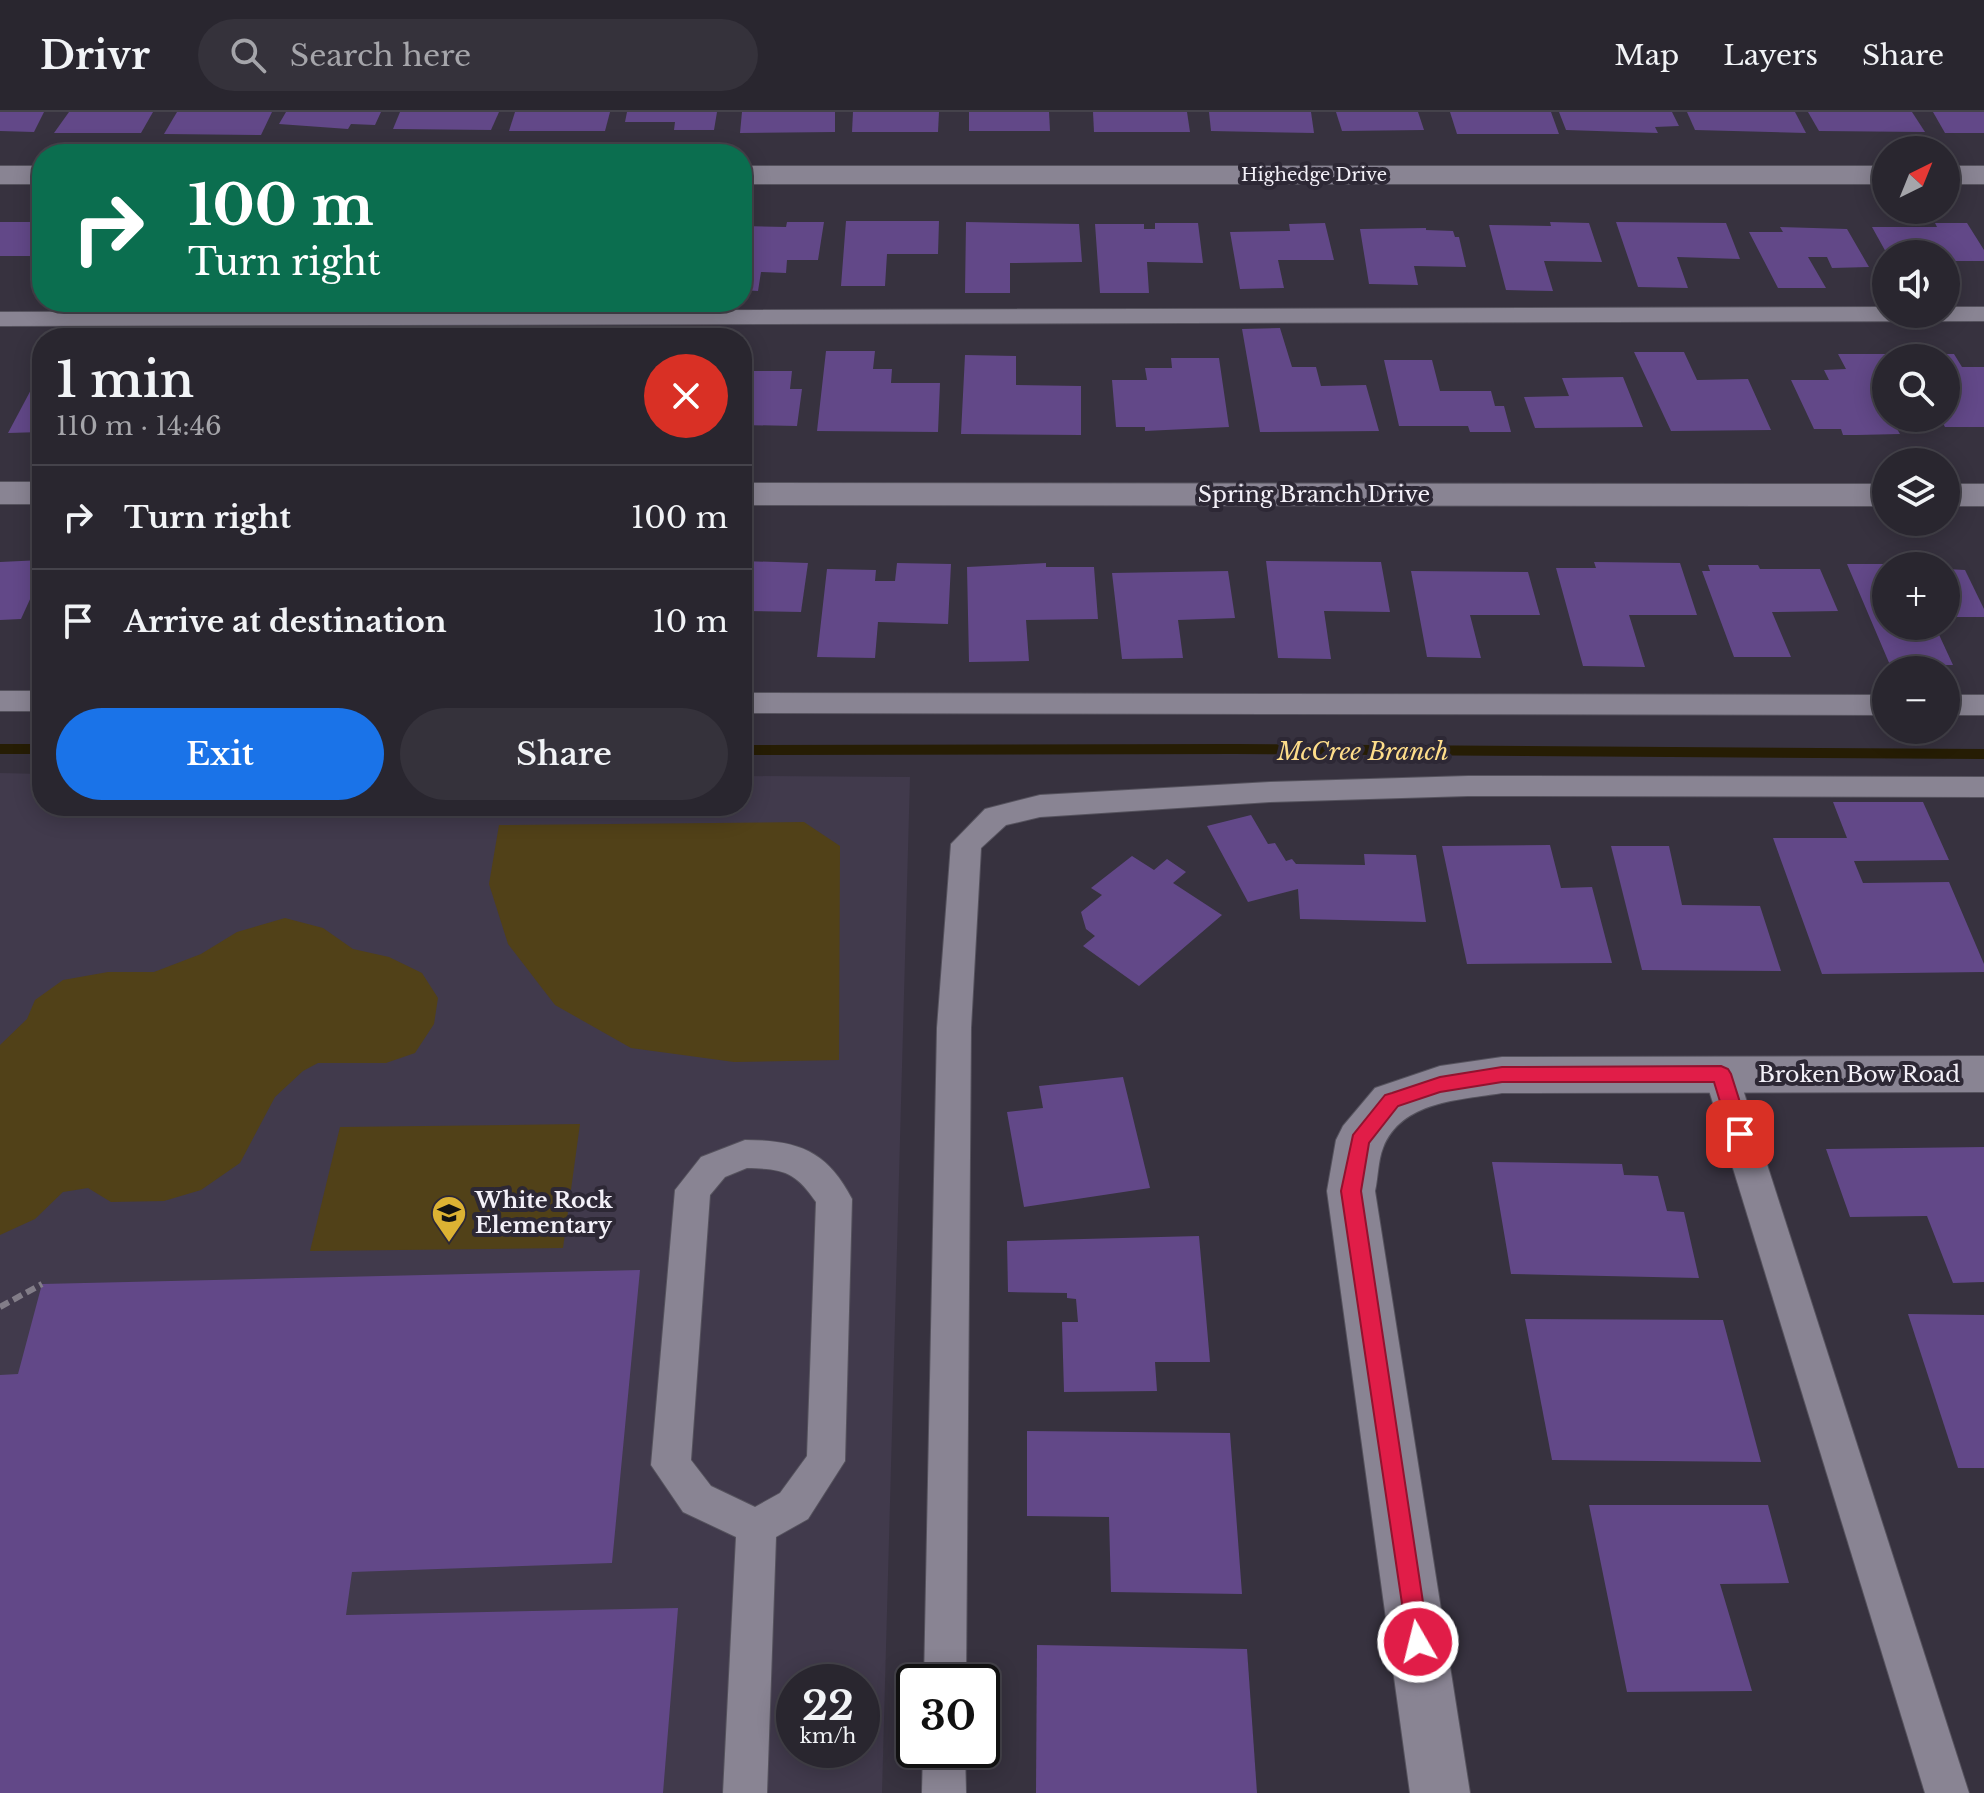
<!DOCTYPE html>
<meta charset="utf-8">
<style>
:root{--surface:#29262f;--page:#35323b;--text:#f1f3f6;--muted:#a5a5aa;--line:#45434b;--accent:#1a73e8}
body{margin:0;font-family:"Libre Baskerville",serif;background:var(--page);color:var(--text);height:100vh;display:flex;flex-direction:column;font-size:30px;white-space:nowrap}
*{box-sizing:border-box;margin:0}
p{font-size:26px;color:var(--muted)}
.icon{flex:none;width:44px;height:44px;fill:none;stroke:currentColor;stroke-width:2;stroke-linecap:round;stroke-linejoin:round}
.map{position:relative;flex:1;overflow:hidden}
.details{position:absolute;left:32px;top:216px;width:720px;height:488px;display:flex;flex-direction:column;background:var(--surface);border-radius:32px;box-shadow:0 4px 20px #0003,0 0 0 2px var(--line)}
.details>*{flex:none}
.hud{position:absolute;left:32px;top:32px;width:720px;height:168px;border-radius:32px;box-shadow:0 4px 20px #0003,0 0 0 2px var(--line);background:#0b6e4f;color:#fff;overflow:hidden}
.needle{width:52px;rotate:43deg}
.controls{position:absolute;left:1872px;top:24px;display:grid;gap:16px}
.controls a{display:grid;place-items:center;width:88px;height:88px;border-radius:50%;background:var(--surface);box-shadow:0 4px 20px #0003,0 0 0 2px var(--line);font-size:40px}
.speed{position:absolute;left:776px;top:1552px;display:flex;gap:16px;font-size:40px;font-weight:700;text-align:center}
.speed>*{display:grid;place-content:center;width:104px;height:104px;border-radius:50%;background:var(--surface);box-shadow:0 4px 20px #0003,0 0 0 2px var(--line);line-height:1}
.speed small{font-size:20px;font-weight:400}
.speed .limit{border:4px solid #111;border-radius:12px;background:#fff;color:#111}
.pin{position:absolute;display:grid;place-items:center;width:68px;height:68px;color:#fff;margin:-34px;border-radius:16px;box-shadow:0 4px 12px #0006}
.me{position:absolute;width:88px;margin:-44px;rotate:352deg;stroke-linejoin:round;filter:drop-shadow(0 0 6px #0008)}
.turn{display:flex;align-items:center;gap:28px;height:168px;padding:0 24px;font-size:36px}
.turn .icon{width:104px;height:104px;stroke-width:2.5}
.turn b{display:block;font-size:56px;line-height:68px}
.round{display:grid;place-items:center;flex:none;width:84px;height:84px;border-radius:42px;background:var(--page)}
.overview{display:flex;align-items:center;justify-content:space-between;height:136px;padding:0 24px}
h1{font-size:48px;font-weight:600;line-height:60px}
.cta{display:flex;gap:16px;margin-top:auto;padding:16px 24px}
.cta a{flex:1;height:92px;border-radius:48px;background:var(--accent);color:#fff;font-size:32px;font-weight:600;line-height:92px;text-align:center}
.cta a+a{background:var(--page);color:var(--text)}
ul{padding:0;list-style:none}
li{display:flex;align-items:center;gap:24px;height:104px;padding:0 24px;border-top:2px solid var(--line)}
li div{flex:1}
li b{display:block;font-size:30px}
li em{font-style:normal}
header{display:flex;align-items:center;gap:48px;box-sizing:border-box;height:112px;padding:0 40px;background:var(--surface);border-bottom:2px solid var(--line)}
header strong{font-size:38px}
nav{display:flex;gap:44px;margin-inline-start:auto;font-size:28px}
.search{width:560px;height:72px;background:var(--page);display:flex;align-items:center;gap:20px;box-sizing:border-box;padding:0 28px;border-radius:44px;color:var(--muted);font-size:30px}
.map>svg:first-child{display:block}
</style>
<header>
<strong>Drivr</strong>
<div class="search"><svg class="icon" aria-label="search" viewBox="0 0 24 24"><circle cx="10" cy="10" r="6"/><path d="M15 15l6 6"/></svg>Search here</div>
<nav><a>Map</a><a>Layers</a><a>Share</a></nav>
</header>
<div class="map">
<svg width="1984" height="1681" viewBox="0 0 1984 1681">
<rect width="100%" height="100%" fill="#37323f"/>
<!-- built -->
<path fill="#413a4c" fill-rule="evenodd" d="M0,661L42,662V694H742V664L910,665L882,1681H0ZM794,1570H862V1638H794Z"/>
<!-- green -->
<g fill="#514118">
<path d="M804,710L840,734L839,948L734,950L631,936L555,893L508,832L489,772L499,713Z"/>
<path d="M285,806L323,816L353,837L389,845L422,861L438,886L434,912L415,941L386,951H318L303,959L275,985L240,1051L201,1078L164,1089L111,1090L88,1076L63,1080L35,1107L0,1123V933L27,907L35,888L63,868L108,860H154L201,842L237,820Z"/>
<path d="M580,1012L563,1136L310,1139L340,1015Z"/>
</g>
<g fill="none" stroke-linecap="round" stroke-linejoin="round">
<!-- stream -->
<g fill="#261d04" fill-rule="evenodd">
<rect x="0" y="632" width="42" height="10"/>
<path d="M1234,632L1984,637V647L1234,642L742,643V633Z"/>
</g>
</g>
<!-- building -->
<g fill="#624888">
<path d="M0,0H44L34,20L0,19Z"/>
<path d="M69,0H153L141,21H54Z"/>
<path d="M177,0H272L261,23L164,22Z"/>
<path d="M286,0H381L375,13L351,12L348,17L279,12Z"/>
<path d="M400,0H499L491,18L393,17Z"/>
<path d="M515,0H610L605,19H509Z"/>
<path d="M627,0H717L714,18H674L675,10H625Z"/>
<path d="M742,0H835V20L740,21Z"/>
<path d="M853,0H939L938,20H852Z"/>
<path d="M969,0H1049L1050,19H969Z"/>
<path d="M1093,0H1187L1190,20H1094Z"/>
<path d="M1209,0H1311L1314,21L1211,19Z"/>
<path d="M1336,0H1418L1424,18L1342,19Z"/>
<path d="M1450,0H1551L1559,22H1457Z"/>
<path d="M1559,0H1672L1679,14L1655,15L1658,21L1566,18Z"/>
<path d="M1687,0H1795L1806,21L1695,18Z"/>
<path d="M1808,0H1912L1925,20L1819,19Z"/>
<path d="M1933,0H1984V21H1945Z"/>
<path d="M846,109H939L938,142H887L885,174H841Z"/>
<rect x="0" y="110" width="42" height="34"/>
<path d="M787,110H824L818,148H787L786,161L761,160L758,179L742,178V114L786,115Z"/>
<path d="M966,110L1079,112L1082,150L1010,151V181H965Z"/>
<path d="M1550,110L1589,111L1602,150L1544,149L1553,179L1506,178L1489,113L1551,114Z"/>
<path d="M1616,110L1726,111L1740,147L1677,145L1688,176L1638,175Z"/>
<path d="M1155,111H1198L1203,151L1147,150L1149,181H1100L1095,112H1144V117H1155Z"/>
<path d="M1325,111L1334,148H1278L1284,176L1240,177L1230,120L1290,119L1289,112Z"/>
<path d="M1935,111H1967L1984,138V149H1946V142H1887L1872,115H1937Z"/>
<path d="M1780,115L1847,117L1869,155L1832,156L1827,145H1808L1826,176H1778L1749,120H1783Z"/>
<path d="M1426,116V118L1453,119L1455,125H1459L1466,155L1414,154L1418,173L1369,172L1360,117Z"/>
<path d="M1280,216L1292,255H1316L1321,274L1366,273L1379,319L1260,320L1242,217Z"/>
<path d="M231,219L229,226H176L178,220Z"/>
<path d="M826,239H875L873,257H892L891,271H940L938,320L817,319Z"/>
<path d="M1634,240H1684L1697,268L1748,267L1771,318L1671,319Z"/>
<path d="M742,241H747L744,259H792L790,277H802L797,314L742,313Z"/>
<path d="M1838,242H1885L1886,306H1919L1925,317H1897L1900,322L1857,323H1843L1841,317H1814L1791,268H1829L1824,258L1846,257Z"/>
<path d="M1904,242H1954L1962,255H1984V315H1945L1940,306H1946V246H1906Z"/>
<path d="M965,243L1016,244V273L1081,274V323L961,322Z"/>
<path d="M1171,246H1219L1229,315L1145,319V315H1116L1112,268H1147L1145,256H1172Z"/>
<path d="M1384,248H1432L1440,279H1491L1495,294H1504L1511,320H1470L1468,314H1399Z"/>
<path d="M42,257V320L8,321Z"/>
<path d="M1623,265L1643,315L1535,316L1524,285L1569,284L1562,266Z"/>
<path d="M42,448V461L21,507L0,508V450Z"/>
<path d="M742,449L808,451L801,500L742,499Z"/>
<path d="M1266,449L1381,450L1390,500L1324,499L1331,547L1278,546Z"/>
<path d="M1594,450L1680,451L1697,503H1629L1645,555L1583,554L1556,456H1596Z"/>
<path d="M897,451L951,452L948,512L878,510L875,546L817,545L827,457L876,458L875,469H895Z"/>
<path d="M1046,451V455H1094L1098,507L1026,508L1029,549L969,550L967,455Z"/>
<path d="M1847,452H1886V514H1935L1953,553H1890Z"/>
<path d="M1708,453H1758L1760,457H1820L1838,499L1772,500L1791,545H1734L1702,459H1710Z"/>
<path d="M1946,457L1965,458L1984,497V505H1946Z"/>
<path d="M1228,459L1235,506L1178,508L1183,546L1122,547L1112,461Z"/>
<path d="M1411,459L1528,460L1540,503H1470L1481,546L1427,545Z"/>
<path d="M1833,690H1923L1949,748L1854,749L1863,771L1949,770L1984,852V860L1822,862L1773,726H1847Z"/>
<path d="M1251,703L1268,732L1275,731L1286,749L1292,747L1296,752L1365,753L1364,742L1416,743L1426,810L1300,807L1298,777L1248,790L1207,714Z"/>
<path d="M1550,733L1561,776L1592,775L1612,851L1467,852L1442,734Z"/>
<path d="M1611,734H1669L1682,793L1760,794L1781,859L1642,858Z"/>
<path d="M1132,744L1154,758L1167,747L1186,760L1173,771L1222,803L1139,874L1083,834L1095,824L1086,817L1081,800L1102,783L1091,776Z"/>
<path d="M1123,965L1150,1076L1024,1095L1007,1000L1043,996L1039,974Z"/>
<path d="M1984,1035V1170L1953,1171L1927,1104L1850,1105L1826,1037Z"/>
<path d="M1492,1050L1622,1052L1624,1063L1658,1064L1667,1099L1684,1100L1699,1166L1511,1162Z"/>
<path d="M1199,1124L1210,1250H1155L1157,1279L1064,1280L1062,1210H1078L1076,1187L1067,1186V1181L1008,1180L1007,1129Z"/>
<path d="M640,1158L612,1451L352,1460L346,1503L678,1496L663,1681H0V1263L18,1262L42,1172Z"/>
<path d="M1908,1202L1984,1203V1356H1958Z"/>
<path d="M1525,1207L1723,1208L1761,1350L1552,1348Z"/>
<path d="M1027,1319L1230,1321L1242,1482L1111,1480L1109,1405L1027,1404Z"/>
<path d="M1589,1393H1768L1789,1471L1720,1472L1752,1579L1627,1580Z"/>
<path d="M1037,1533L1247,1537L1257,1681H1036Z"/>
</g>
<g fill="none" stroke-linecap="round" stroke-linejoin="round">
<!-- service casing -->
<g stroke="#55525d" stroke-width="2">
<g id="service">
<path d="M1886,195V202H1946V195H1984V209L0,214V200Z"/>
<rect x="0" y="579" width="42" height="20"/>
<path d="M742,581L1886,583V603L742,601Z"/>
<rect x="1946" y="583" width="38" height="20"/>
<path d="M1468,664L1984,665V685L1468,684L1270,690L1040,705L1006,713L981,736L971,916L966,1570H924L937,916L951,732L985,697L1040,683L1270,670Z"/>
<path d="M1721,949L1733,953L1738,962L1969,1681H1925L1704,962L1709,953Z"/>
<path d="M745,1028C797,1028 827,1038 852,1087L845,1349L808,1407L776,1425L767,1681H723L736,1425L683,1400L651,1353L675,1078L701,1045ZM747,1056C783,1057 795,1059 816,1090L807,1344L780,1381L755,1395L711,1374L691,1348L710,1083L725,1065Z"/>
<path d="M923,1638H965L966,1681H922Z"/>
</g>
</g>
<!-- minor casing -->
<g stroke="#55525d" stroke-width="2">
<g id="minor">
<rect x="0" y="54" width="42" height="18"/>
<rect x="742" y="54" width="1144" height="18"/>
<rect x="1946" y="54" width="38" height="18"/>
<rect x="0" y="370" width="42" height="22"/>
<path d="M742,371L1886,372V394L742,393Z"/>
<rect x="1946" y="372" width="38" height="22"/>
<path d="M1984,944V980L1502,981C1460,988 1401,989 1383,1036C1378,1048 1378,1066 1375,1079L1470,1681H1410L1327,1079L1336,1028L1343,1014L1375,976L1440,954L1502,945Z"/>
</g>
</g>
<!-- path -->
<path stroke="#827d88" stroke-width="6" stroke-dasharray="10 5" stroke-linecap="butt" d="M0,1195L42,1172"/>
<!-- service -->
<use href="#service" fill="#898493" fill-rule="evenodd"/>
<!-- minor -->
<use href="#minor" fill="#898493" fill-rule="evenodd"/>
</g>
<!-- route -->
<path fill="#e11d48" stroke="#92132f" stroke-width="2" d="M1721,954L1728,957L1731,962L1750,1022L1747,1028H1733L1730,1022L1714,970H1502L1440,980L1398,994L1369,1031L1361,1079L1429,1530L1426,1539L1418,1542L1409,1539L1341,1079L1353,1023L1385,983L1392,981L1440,965L1502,955Z"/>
<!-- icons -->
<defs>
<g id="school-pin" transform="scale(1.8)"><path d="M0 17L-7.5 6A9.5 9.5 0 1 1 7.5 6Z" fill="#dcb233" stroke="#2d2835"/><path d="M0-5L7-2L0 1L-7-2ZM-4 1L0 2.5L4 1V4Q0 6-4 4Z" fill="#111"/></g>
</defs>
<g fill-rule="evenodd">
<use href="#school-pin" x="449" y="1101"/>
</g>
<g text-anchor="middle" stroke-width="8" stroke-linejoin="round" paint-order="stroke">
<!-- far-street labels -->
<g font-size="18" fill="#f3f0f8" stroke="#2d2835">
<text x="1314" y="69">Highedge Drive</text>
</g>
<!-- street labels -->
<g font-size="22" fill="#f3f0f8" stroke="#2d2835">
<text x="1314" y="390">Spring Branch Drive</text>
<text x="1859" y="970">Broken Bow Road</text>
</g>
<!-- poi labels -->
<g font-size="22" font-weight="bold" fill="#f3f0f8" stroke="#2d2835" text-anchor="start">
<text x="475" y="1096">White Rock<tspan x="475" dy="25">Elementary</tspan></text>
</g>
<!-- water labels -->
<g font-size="24" font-style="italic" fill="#fedd8a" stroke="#2d2835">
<text x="1363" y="648">McCree Branch</text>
</g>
</g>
</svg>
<div class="controls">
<a><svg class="needle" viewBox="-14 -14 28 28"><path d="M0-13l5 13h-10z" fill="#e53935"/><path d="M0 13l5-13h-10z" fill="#a5a5aa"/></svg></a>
<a><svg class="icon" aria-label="sound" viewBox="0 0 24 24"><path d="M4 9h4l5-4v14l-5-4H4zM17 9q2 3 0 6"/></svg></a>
<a><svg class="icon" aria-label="search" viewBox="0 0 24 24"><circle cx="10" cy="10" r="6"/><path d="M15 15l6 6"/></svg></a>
<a><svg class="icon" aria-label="layers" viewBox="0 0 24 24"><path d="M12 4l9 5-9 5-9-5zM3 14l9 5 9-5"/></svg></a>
<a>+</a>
<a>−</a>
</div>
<div class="speed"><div>22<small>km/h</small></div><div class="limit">30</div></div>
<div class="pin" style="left:1740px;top:1022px;background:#d93025"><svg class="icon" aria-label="arrive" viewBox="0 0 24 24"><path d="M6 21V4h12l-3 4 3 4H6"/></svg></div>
<svg class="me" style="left:1418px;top:1530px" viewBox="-20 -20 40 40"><circle r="17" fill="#e11d48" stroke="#fff" stroke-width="3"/><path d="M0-11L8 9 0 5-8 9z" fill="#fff"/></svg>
<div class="hud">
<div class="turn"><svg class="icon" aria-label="right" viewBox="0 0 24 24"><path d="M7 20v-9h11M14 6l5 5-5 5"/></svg><div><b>100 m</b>Turn right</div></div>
</div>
<section class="details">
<div class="overview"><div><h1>1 min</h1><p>110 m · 14:46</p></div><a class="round" style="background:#d93025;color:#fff"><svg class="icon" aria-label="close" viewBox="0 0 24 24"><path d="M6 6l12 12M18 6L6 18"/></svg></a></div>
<ul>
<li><svg class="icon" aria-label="right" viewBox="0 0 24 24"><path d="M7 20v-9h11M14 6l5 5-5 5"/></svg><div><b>Turn right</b></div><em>100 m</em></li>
<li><svg class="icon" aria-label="arrive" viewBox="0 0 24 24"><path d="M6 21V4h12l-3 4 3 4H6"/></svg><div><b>Arrive at destination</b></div><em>10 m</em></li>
</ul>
<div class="cta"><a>Exit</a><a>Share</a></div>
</section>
</div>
